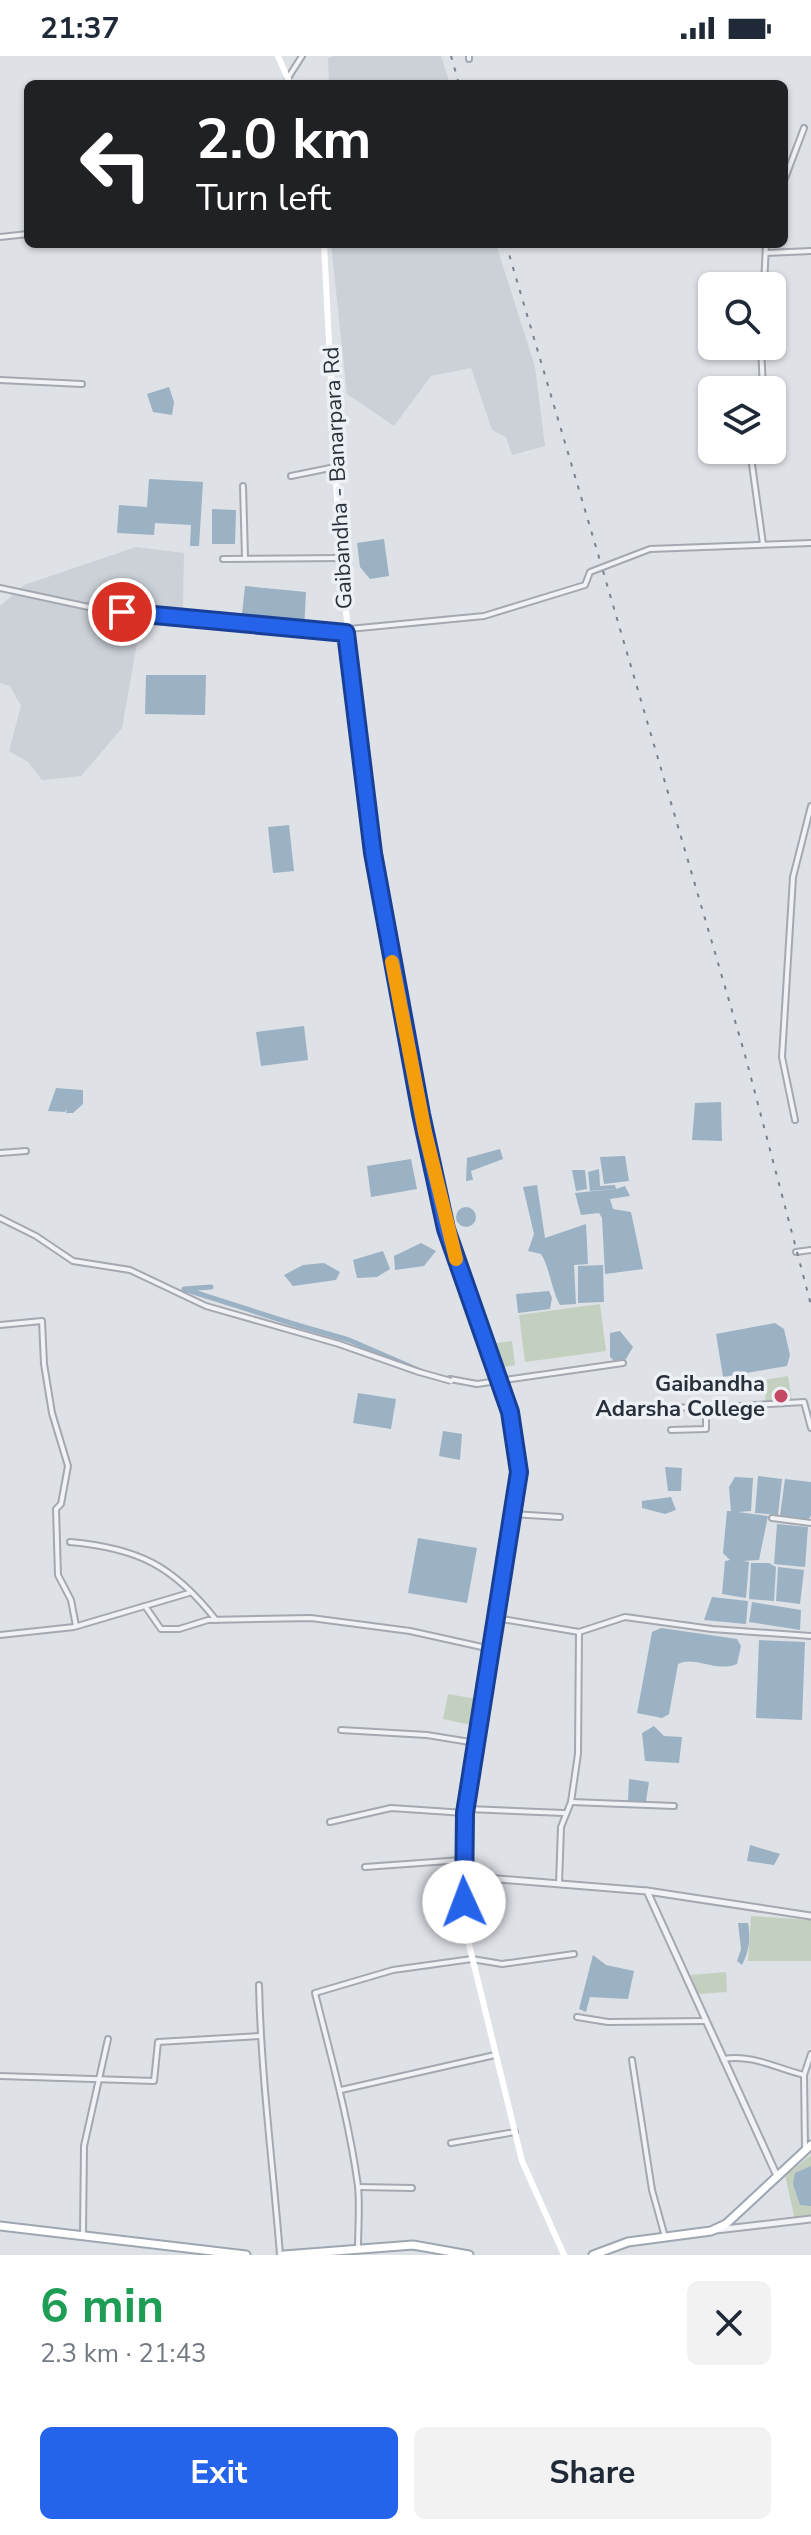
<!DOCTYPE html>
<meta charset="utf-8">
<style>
:root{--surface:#fff;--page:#f2f2f3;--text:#1f2937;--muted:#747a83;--accent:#2563eb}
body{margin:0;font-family:"Nunito Sans",sans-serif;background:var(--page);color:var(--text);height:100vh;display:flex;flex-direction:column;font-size:30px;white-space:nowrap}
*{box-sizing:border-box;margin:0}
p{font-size:26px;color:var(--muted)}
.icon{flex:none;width:44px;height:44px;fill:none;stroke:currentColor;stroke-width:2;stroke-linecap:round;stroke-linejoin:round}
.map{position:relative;height:2199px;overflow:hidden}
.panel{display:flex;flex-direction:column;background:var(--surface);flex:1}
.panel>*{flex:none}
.hud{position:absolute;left:24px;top:24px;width:764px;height:168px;border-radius:12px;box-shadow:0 2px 6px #0004;background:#202124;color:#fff;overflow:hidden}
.tools{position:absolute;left:698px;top:216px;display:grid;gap:16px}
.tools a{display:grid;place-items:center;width:88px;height:88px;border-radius:12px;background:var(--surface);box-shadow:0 2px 6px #0004;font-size:40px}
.pin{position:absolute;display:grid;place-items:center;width:68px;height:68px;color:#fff;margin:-34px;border:4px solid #fff;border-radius:50%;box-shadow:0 2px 8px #0007}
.me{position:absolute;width:88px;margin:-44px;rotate:358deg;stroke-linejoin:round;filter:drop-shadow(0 0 6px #0008)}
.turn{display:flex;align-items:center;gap:28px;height:168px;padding:0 40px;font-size:36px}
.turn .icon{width:104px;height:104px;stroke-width:2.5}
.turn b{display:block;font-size:56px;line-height:68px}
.round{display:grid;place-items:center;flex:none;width:84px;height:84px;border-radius:12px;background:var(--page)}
.headline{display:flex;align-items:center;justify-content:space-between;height:136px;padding:0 40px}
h1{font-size:48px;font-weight:700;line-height:60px;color:#1e9e55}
.button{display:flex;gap:16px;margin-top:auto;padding:16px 40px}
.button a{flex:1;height:92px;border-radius:12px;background:var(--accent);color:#fff;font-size:32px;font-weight:700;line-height:92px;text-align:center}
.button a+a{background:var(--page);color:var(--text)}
.status{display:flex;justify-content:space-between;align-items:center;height:56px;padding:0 40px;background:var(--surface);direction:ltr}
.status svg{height:22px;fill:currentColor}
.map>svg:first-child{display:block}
</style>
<div class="status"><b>21:37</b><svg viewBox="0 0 49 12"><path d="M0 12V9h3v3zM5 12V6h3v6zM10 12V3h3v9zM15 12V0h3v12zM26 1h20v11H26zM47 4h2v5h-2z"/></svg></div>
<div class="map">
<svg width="811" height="2199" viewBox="0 0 811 2199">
<rect width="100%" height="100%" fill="#dee1e6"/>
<!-- built -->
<g fill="#ccd1d8">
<path d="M334,0H441L450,28H329L328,2Z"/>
<path d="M331,188H496L535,311L545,390L512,399L506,381L492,374L471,312L431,320L394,370L347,338Z"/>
<path d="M136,491L184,497L183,553L139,576L122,672L81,720L42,724L28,706L9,695L21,650L10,630L0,627V550L24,529Z"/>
</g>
<!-- green -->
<g fill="#c4d0bf">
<path d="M600,1248L606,1295L525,1306L519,1259Z"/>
<path d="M512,1285L515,1309L496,1313L490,1288Z"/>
<path d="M788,1320L792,1345L766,1347L764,1324Z"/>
<path d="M448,1638L477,1643L476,1648L480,1649L476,1670L443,1663Z"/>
<path d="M751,1860L811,1864V1905H748Z"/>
<path d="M726,1916L727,1936L698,1938L691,1919Z"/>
<path d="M811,2099V2162L795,2165L785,2119Z"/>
</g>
<!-- water -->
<g fill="#9bb1c4">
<path d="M169,331L174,346L172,359L153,356L147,338Z"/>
<path d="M149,423L203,426L199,490H190L191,469L155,467L154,479L117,477L119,449L147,451Z"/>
<path d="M212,453L236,454L235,488H212Z"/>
<path d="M384,483L389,520L370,523L360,511L357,487Z"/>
<path d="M245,530L306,536L304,574L241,568Z"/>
<path d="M146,619H206L205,659L145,658Z"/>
<path d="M289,769L294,815L273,817L268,771Z"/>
<path d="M304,970L308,1004L261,1010L256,976Z"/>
<path d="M56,1032L83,1034V1048L73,1057H66L67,1053L65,1056L48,1055Z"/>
<path d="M721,1046L722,1085L692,1084L695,1047Z"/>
<path d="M500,1093L503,1103L471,1115L473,1124L466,1125L467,1102Z"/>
<path d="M625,1100L629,1125L604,1128L600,1101Z"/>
<path d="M411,1103L417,1133L371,1141L367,1110Z"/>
<path d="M599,1113L600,1130L615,1129L616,1133L625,1130L630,1140L610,1143L613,1153L631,1156L643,1213L605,1218L602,1162L599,1157L581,1159L575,1137L614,1133L590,1135L588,1116Z"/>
<path d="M572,1114H585L587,1133L576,1135Z"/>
<path d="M537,1129L545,1182L586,1168L588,1208L574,1209L576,1248L560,1249C551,1233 550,1212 541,1198L528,1195L534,1178L523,1131Z"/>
<circle cx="466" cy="1161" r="10"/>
<path d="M421,1187L436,1195L424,1210L395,1214L394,1200Z"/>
<path d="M383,1195L390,1213L377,1221L357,1222L353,1204Z"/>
<path d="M324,1207L340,1216L336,1224L293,1230L284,1219L303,1209Z"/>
<path d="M603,1209L604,1246L578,1247V1210Z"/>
<path d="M549,1235L552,1242L550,1253L518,1257L516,1238Z"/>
<path d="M775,1267L784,1273L790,1299L787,1310L723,1321L716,1278Z"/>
<path d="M620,1275L633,1291L626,1303L614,1305L610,1301V1277Z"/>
<path d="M358,1337L396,1343L391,1373L353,1367Z"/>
<path d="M443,1375L462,1378L460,1404L439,1400Z"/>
<path d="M665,1411L682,1412L681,1435H668Z"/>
<path d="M758,1420L782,1423L778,1459L755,1457Z"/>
<path d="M735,1421L753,1422L751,1455L738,1456L768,1460L759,1504L743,1505L749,1506L746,1542L722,1538L725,1505L730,1504L723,1497L727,1455H731L729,1431Z"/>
<path d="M785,1423L811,1426V1459L808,1465L780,1460Z"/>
<path d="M671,1441L676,1454L665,1458L642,1452V1445Z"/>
<path d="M777,1468L808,1471L805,1511L774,1508Z"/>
<path d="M418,1482L477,1492L467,1547L408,1537Z"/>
<path d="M751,1507H769L776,1511L774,1545L749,1543Z"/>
<path d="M778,1511L804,1514L800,1548L776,1545Z"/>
<path d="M712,1541L748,1545L746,1568L704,1564Z"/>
<path d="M752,1546L801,1554L800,1574L749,1566Z"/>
<path d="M661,1572L737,1583L741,1590L737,1608C717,1617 694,1599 678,1608L669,1658L662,1662L637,1657L652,1576Z"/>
<path d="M759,1584L805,1586L802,1664L756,1662Z"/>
<path d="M654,1670L664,1680L682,1681L679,1707L645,1705L642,1677Z"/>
<path d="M629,1723L649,1726L646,1745H628Z"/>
<path d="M750,1789L780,1798L774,1809L747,1805Z"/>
<path d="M738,1867H748C751,1882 749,1895 742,1909L737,1905L741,1893Z"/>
<path d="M593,1899L606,1909L634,1915L628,1943L590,1941L586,1956L579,1953Z"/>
<path d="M811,2110V2150L800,2149L793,2128L795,2117Z"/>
</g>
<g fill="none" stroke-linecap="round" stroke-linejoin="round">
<!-- canal -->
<g stroke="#9bb1c4" stroke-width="5">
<path d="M211,1231L184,1233L297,1269"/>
<path d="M297,1269L349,1284L423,1316"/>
</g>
<!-- minor casing -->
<g stroke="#a4a8b0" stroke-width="8">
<g id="minor">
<path d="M469,0V3"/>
<path d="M288,22L302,0"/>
<path d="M784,125L804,72"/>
<path d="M0,181L28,178"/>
<path d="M766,197L811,195"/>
<path d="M764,230L766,188"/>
<path d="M761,290L763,334"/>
<path d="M0,324L82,328"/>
<path d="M746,334V330"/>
<path d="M750,394L763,488"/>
<path d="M291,420L335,411"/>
<path d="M243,430L245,501"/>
<path d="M223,503L340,502"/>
<path d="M0,532L98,553L346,577"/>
<path d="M349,573L484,560L585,529L590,516L650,493L811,487"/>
<path d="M795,1064L782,1001L793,821L811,750"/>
<path d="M0,1097L26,1095"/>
<path d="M0,1162L36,1180L73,1205L130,1214L206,1250L339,1288L419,1316"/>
<path d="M796,1196L811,1194"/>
<path d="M0,1269L42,1265L44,1308L52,1357L68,1410L61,1448L56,1453L58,1519L71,1544L76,1570"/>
<path d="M450,1323L477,1328L623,1307"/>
<path d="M620,1350L706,1352L804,1346L811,1372"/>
<path d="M671,1374L706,1373V1352"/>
<path d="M512,1458L560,1461"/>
<path d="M772,1462L811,1467"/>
<path d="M70,1486C137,1492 173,1509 216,1564"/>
<path d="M145,1550L189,1537"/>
<path d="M496,1562L579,1576L625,1561L712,1573L811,1580"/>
<path d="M0,1579L74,1571L145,1550L161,1573H179L208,1564L311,1562L410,1575L491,1593"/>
<path d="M341,1674L427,1679L476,1687"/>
<path d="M571,1746L674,1750"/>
<path d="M330,1766L391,1752L465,1757L468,1753L564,1757"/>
<path d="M365,1811L462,1804"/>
<path d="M559,1828L561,1771L571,1746L578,1698L579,1576"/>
<path d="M259,1929C261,2020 273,2109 280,2199"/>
<path d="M577,1961L608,1966L706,1965"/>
<path d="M723,2003C753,1998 775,2012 804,2019"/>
<path d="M632,2004L652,2134L665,2181"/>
<path d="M0,2020L154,2025L158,1986L260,1980"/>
<path d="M341,2034L495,1999"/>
<path d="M451,2087L515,2076"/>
<path d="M805,2094L804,2019L811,1998"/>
<path d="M358,2131L412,2132"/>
<path d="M83,2177L84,2090L108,1983"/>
<path d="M358,2193C358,2172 360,2151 358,2130C349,2064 331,2001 315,1937L393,1914L472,1903L502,1908L574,1898"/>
</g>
</g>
<!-- tertiary casing -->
<g stroke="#a4a8b0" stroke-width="9">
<g id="tertiary">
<path d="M462,1820L647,1835L777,2120"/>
<path d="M647,1835L811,1860"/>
<path d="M716,2174L811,2163"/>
</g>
</g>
<!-- primary casing -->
<g stroke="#9ea6b1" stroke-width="11">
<g id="primary">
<path d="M0,2170L246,2199"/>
<path d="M284,2199L413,2189L469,2199"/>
<path d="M593,2199L628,2186L711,2175L726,2168L811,2089"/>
</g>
</g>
<!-- minor -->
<use href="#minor" stroke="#f0f2f5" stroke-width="4"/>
<!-- tertiary -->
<use href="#tertiary" stroke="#f0f2f5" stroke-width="5"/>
<!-- secondary -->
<g stroke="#fff" stroke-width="6">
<path d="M278,0L290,28"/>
<path d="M324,188L340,502L373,797L402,964L446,1173L510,1356L519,1416L465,1757L462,1820L465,1872L522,2105L564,2199"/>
</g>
<!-- primary -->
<use href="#primary" stroke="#fff" stroke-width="7"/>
<!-- rail -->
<g stroke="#78828f" stroke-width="2" stroke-dasharray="4 8" stroke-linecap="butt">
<path d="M451,0L459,28"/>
<path d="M506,188L601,508"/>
<path d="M603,515L745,999L811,1249"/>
</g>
<!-- minor-bridge casing -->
<g stroke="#a4a8b0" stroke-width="8" stroke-linecap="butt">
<path id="minor-bridge" d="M419,1316L451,1325"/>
</g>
<!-- minor-bridge -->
<use href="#minor-bridge" stroke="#f0f2f5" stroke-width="4"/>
</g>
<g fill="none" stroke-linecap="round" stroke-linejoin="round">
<!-- route casing -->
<g stroke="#184099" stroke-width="20">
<path id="route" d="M122,556L346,577L373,797L421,1058L446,1173L510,1356L519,1416L465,1757L464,1846"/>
</g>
<!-- route -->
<use href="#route" stroke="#2563eb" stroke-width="14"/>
<!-- slow -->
<path stroke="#f59e0b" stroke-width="14" d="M392,906L425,1076L456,1203"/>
</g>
<!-- markers -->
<circle fill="#c44962" stroke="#edf0f4" stroke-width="3" cx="781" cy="1340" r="8"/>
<g text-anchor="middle" stroke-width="7" stroke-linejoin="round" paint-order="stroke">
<!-- street labels -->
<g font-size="22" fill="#28303c" stroke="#edf0f4">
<text transform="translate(337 422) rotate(-93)" y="8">Gaibandha - Banarpara Rd</text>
</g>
<!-- poi labels -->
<g font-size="22" font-weight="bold" fill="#28303c" stroke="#edf0f4" text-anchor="end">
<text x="765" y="1335">Gaibandha<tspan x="765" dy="25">Adarsha College</tspan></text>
</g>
</g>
</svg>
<div class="tools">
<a><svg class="icon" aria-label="search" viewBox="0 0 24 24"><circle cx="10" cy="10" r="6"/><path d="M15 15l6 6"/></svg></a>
<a><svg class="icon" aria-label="layers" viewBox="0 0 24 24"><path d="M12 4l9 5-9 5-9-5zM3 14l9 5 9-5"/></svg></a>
</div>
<div class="pin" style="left:122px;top:556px;background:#d93025"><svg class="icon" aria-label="arrive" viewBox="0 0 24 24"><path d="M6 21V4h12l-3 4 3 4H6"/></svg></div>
<svg class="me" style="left:464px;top:1846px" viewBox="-20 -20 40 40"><circle r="19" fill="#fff"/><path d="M0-13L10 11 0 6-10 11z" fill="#2563eb"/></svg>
<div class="hud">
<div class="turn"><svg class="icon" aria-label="left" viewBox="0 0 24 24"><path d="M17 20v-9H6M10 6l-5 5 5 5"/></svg><div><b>2.0 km</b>Turn left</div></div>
</div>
</div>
<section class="panel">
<div class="headline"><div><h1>6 min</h1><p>2.3 km · 21:43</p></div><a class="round"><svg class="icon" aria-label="close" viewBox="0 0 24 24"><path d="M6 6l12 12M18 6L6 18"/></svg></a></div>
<div class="button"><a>Exit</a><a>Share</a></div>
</section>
